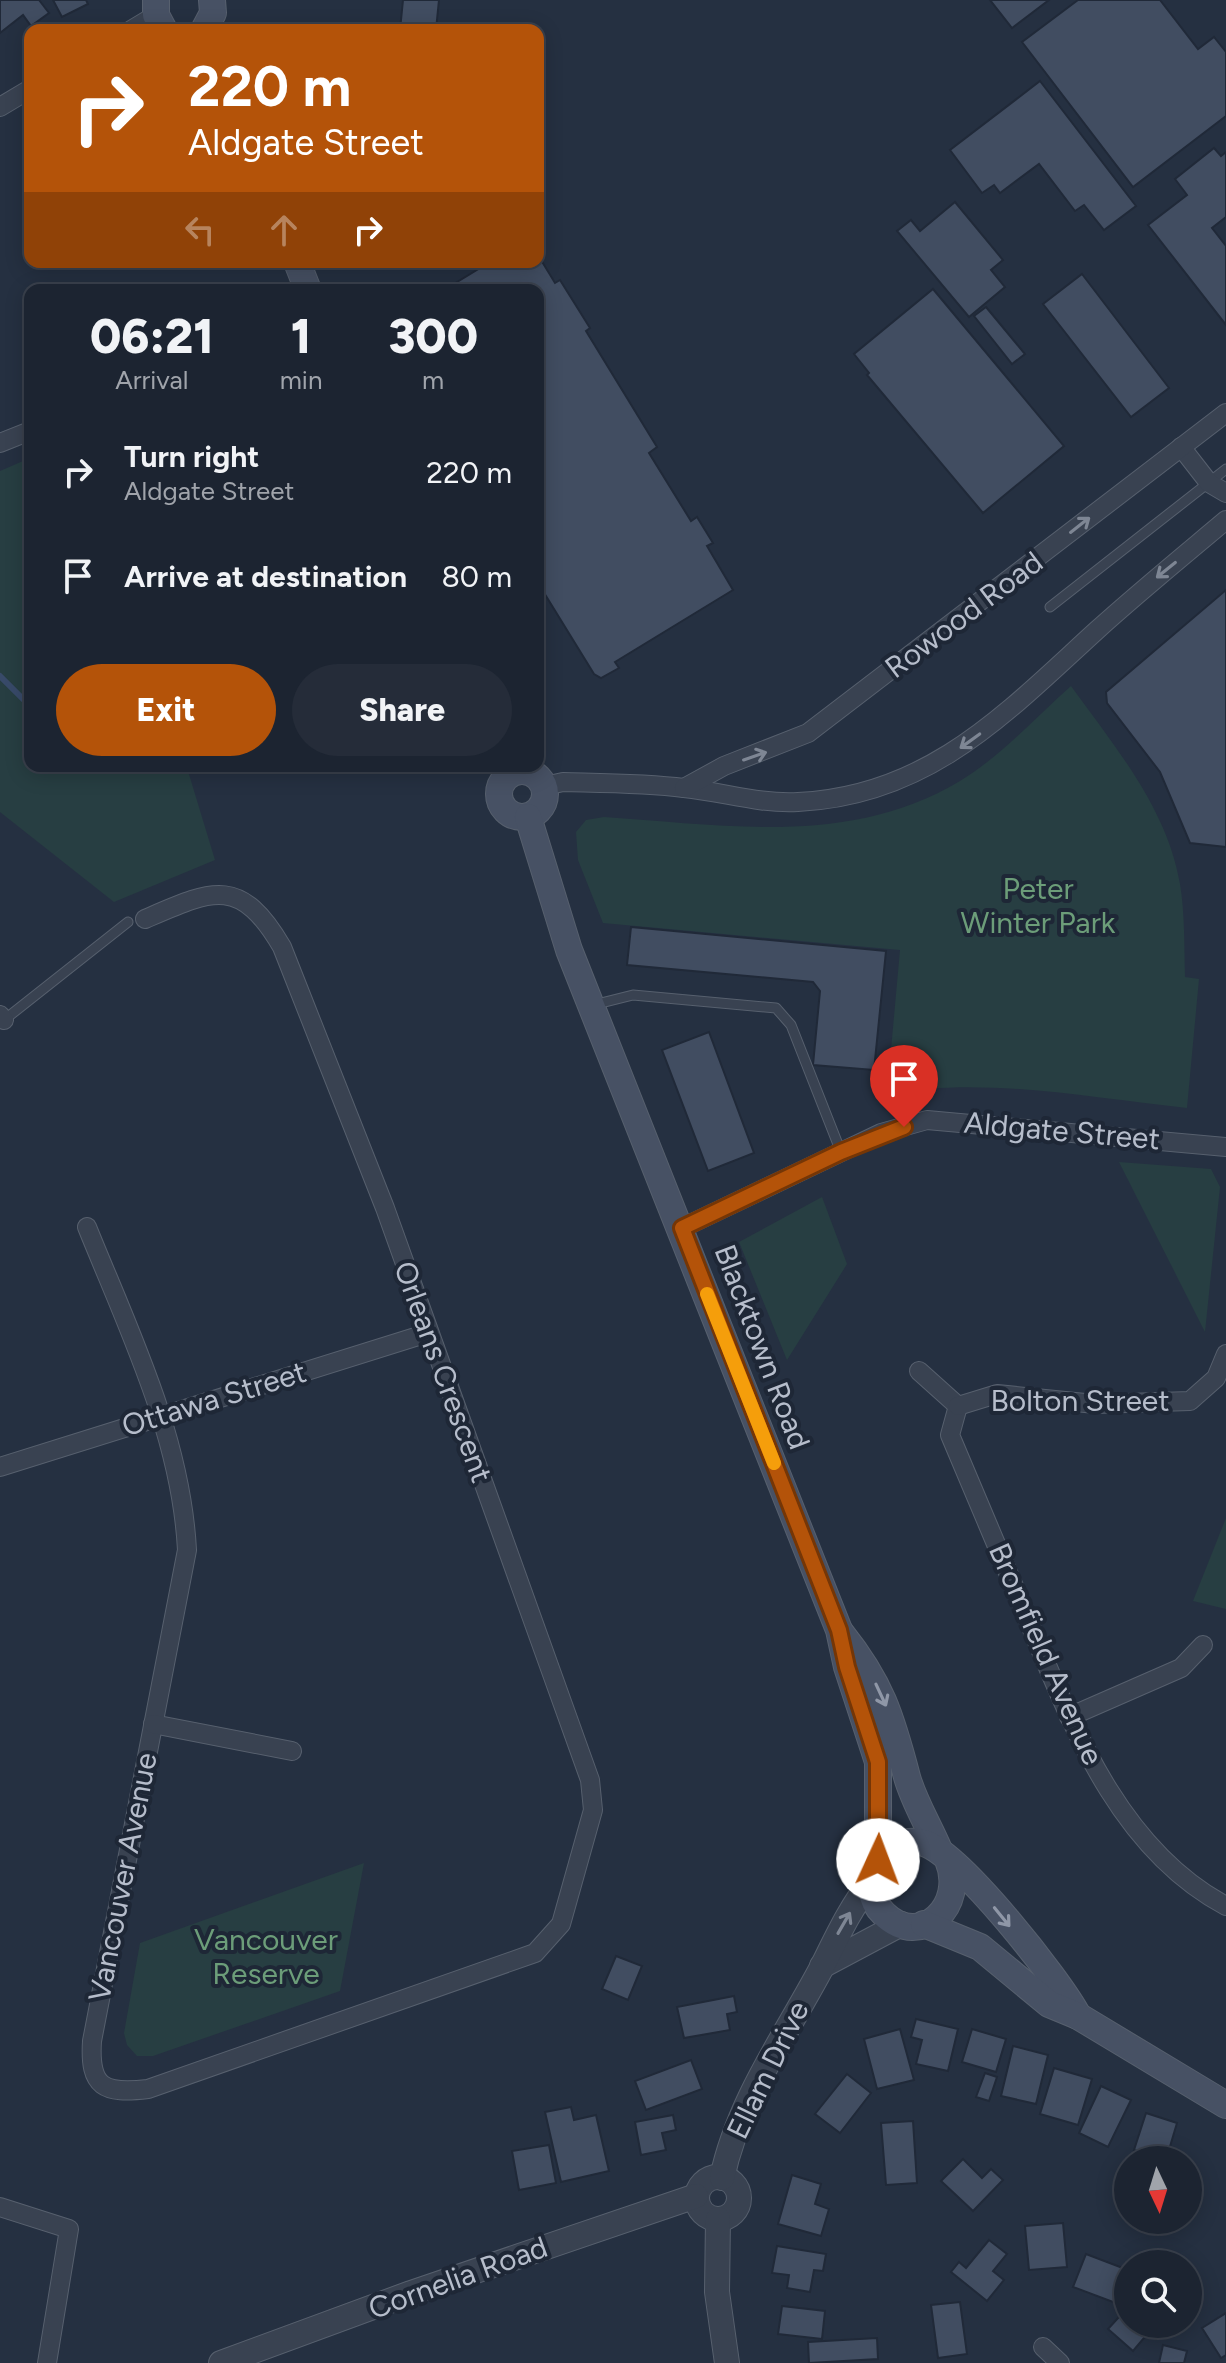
<!DOCTYPE html>
<style>
:root{--surface:#1c2431;--page:#252c39;--text:#f1f3f6;--muted:#a0a4ab;--line:#3a414d;--accent:#b45309}
body{margin:0;font-family:Figtree,sans-serif;background:var(--page);color:var(--text);height:100vh;display:flex;flex-direction:column;font-size:30px;white-space:nowrap}
*{box-sizing:border-box;margin:0}
p{font-size:26px;color:var(--muted)}
.icon{flex:none;width:44px;height:44px;fill:none;stroke:currentColor;stroke-width:2;stroke-linecap:round;stroke-linejoin:round}
.map{position:relative;flex:1;overflow:hidden}
.panel{position:absolute;left:24px;top:284px;width:520px;height:488px;display:flex;flex-direction:column;background:var(--surface);border-radius:16px;box-shadow:0 4px 20px #0003,0 0 0 2px var(--line)}
.panel>*{flex:none}
.hud{position:absolute;left:24px;top:24px;width:520px;height:244px;border-radius:16px;box-shadow:0 4px 20px #0003,0 0 0 2px var(--line);background:#b45309;color:#fff;overflow:hidden}
.needle{width:52px;rotate:176deg}
.fabs{position:absolute;left:1114px;top:2146px;display:grid;gap:16px}
.fabs a{display:grid;place-items:center;width:88px;height:88px;border-radius:50%;background:var(--surface);box-shadow:0 4px 20px #0003,0 0 0 2px var(--line);font-size:40px}
.pin{position:absolute;display:grid;place-items:center;width:68px;height:68px;color:#fff;margin:-82px -34px;border-radius:50% 50% 50% 0;rotate:-45deg;box-shadow:0 0 8px #0007}
.pin .icon{rotate:45deg}
.me{position:absolute;width:88px;margin:-44px;rotate:2deg;stroke-linejoin:round;filter:drop-shadow(0 0 6px #0008)}
.turn{display:flex;align-items:center;gap:28px;height:168px;padding:0 32px;font-size:36px}
.turn .icon{width:104px;height:104px;stroke-width:2.5}
.turn b{display:block;font-size:56px;line-height:68px}
.lanes{display:flex;align-items:center;height:76px;padding:0 32px;background:#0003;justify-content:center;gap:40px;direction:ltr}
.lanes .off{opacity:.35}
.eta{display:flex;justify-content:space-evenly;align-items:center;height:136px;text-align:center}
.eta b{font-size:48px;font-weight:800;line-height:56px}
.button{display:flex;gap:16px;margin-top:auto;padding:16px 32px}
.button a{flex:1;height:92px;border-radius:48px;background:var(--accent);color:#fff;font-size:32px;font-weight:800;line-height:92px;text-align:center}
.button a+a{background:var(--page);color:var(--text)}
ul{padding:0;list-style:none}
li{display:flex;align-items:center;gap:24px;height:104px;padding:0 32px}
li div{flex:1}
li b{display:block;font-size:30px}
li em{font-style:normal}
.map>svg:first-child{display:block}
</style>
<div class="map">
<svg width="1226" height="2363" viewBox="0 0 1226 2363">
<rect width="100%" height="100%" fill="#253041"/>
<!-- green -->
<g fill="#273e42">
<path d="M30,458V766H200L188,771L215,860L114,902L0,812V471Z"/>
<path d="M1071,686C1115,747 1167,808 1180,884C1185,914 1184,946 1185,977L1199,979L1187,1108C1089,1098 985,1076 887,1094L900,950L603,923L578,860L576,832L586,820L604,817C726,825 850,847 960,781C1001,756 1035,718 1071,686Z"/>
<path d="M1119,1162L1211,1169L1220,1187L1205,1332Z"/>
<path d="M822,1197L847,1264L787,1360L739,1242Z"/>
<path d="M1226,1518V1609L1193,1601Z"/>
<path d="M364,1863L340,1991L153,2056H137L127,2045L124,2033L140,1943Z"/>
</g>
<g fill="none" stroke-linecap="round" stroke-linejoin="round">
<!-- stream -->
<path stroke="#384a69" stroke-width="6" d="M0,676L30,706"/>
</g>
<!-- building -->
<g fill="#414d61" stroke="#202938" stroke-width="2">
<path d="M0,0H39L49,13L31,26L23,15L0,33Z"/>
<path d="M53,0H86L88,4L62,17Z"/>
<path d="M403,0H439L436,30H400Z"/>
<path d="M990,0H1049L1012,28Z"/>
<path d="M1078,0H1160L1198,49L1214,37L1226,52V116L1133,187L1022,42Z"/>
<path d="M1040,81L1136,206L1104,230L1084,205L1075,211L1039,164L1000,193L994,185L982,193L950,150Z"/>
<path d="M1214,148L1221,156L1226,152V217L1212,228L1226,246V325L1148,225L1187,195L1175,179Z"/>
<path d="M955,202L1003,260L991,270L1005,287L969,317L897,231L911,220L920,231Z"/>
<path d="M538,255L555,283L560,280L590,328L586,331L657,447L649,453L691,521L697,517L713,543L707,546L733,590L615,662L619,668L601,678L594,674L538,583V290H444L490,262H538Z"/>
<path d="M1082,274L1169,388L1131,417L1043,304Z"/>
<path d="M933,289L1064,446L983,513L867,375L869,373L854,354Z"/>
<path d="M986,307L1025,354L1012,364L974,316Z"/>
<path d="M1226,590V847L1190,843L1160,772L1107,703L1106,692Z"/>
<path d="M631,927L886,951L874,1070L813,1065L820,991L813,982L627,965Z"/>
<path d="M709,1032L754,1153L708,1171L662,1050Z"/>
<path d="M616,1956L642,1966L628,2000L602,1989Z"/>
<path d="M734,1996L737,2012L727,2014L730,2030L684,2038L677,2007Z"/>
<path d="M916,2019L958,2029L948,2071L916,2064L922,2040L911,2037Z"/>
<path d="M900,2029L914,2080L877,2089L864,2039Z"/>
<path d="M972,2029L1006,2039L996,2072L962,2062Z"/>
<path d="M1013,2046L1048,2055L1036,2104L1001,2096Z"/>
<path d="M691,2060L702,2089L646,2110L635,2081Z"/>
<path d="M1054,2068L1092,2079L1078,2125L1040,2114Z"/>
<path d="M985,2073L997,2077L989,2101L976,2097Z"/>
<path d="M847,2074L871,2093L840,2133L815,2114Z"/>
<path d="M1101,2086L1131,2100L1108,2147L1079,2133Z"/>
<path d="M571,2107L574,2120L596,2115L609,2171L561,2182L545,2112Z"/>
<path d="M1146,2113L1177,2123L1166,2160L1134,2150Z"/>
<path d="M673,2115L676,2130L662,2133L666,2150L641,2155L635,2122Z"/>
<path d="M913,2121L917,2183L886,2185L881,2123Z"/>
<path d="M549,2145L556,2183L519,2190L512,2151Z"/>
<path d="M963,2159L982,2178L991,2169L1003,2180L973,2211L941,2181Z"/>
<path d="M792,2175L821,2184L815,2204L829,2209L821,2236L778,2224Z"/>
<path d="M1063,2223L1067,2267L1029,2270L1025,2226Z"/>
<path d="M989,2240L1007,2254L993,2271L1004,2280L987,2301L951,2272L959,2262L966,2268Z"/>
<path d="M777,2246L826,2254L823,2271L814,2270L810,2292L787,2288L789,2275L772,2273Z"/>
<path d="M1086,2254L1128,2270V2286L1121,2305L1073,2287Z"/>
<path d="M960,2302L967,2354L938,2358L931,2305Z"/>
<path d="M782,2306L825,2311L822,2339L778,2334Z"/>
<path d="M1128,2307V2324L1155,2325L1133,2351L1108,2329Z"/>
<path d="M1226,2313V2355L1221,2358L1202,2328Z"/>
<path d="M877,2338L878,2359L809,2363L808,2342Z"/>
<path d="M1163,2345L1187,2351L1184,2363H1159Z"/>
</g>
<g fill="none" stroke-linecap="round" stroke-linejoin="round">
<!-- service casing -->
<g stroke="#57606e" stroke-width="11">
<g id="service">
<path d="M1050,607L1226,469"/>
<path d="M593,1005L633,995L776,1008L791,1025L841,1152"/>
<path d="M4,1020L128,922"/>
</g>
</g>
<!-- minor casing -->
<g stroke="#57606e" stroke-width="20">
<g id="minor">
<path d="M131,30L156,15"/>
<path d="M0,107L30,89"/>
<path d="M0,443L30,431"/>
<path d="M1181,447L1209,483L1226,493"/>
<path d="M545,786L563,782C603,783 645,783 684,788C724,792 758,804 798,802C929,796 1006,713 1096,631C1138,593 1182,557 1226,520"/>
<path d="M684,788L724,766L808,733L1226,413"/>
<path d="M0,1015L4,1020"/>
<path d="M87,1227C129,1331 181,1436 187,1550L92,2041C89,2088 104,2094 148,2089L535,1953L561,1924L593,1810L590,1780L385,1208L282,947C240,875 212,890 145,919"/>
<path d="M682,1228L881,1133L927,1120L1226,1147"/>
<path d="M919,1371L958,1406"/>
<path d="M958,1406L950,1435C975,1495 1001,1555 1026,1615C1071,1722 1117,1848 1226,1906"/>
<path d="M958,1406L997,1394L1095,1404L1190,1401L1216,1378L1226,1354"/>
<path d="M0,1467L428,1333"/>
<path d="M1069,1717L1181,1668L1203,1645"/>
<path d="M153,1724L292,1751"/>
<path d="M0,2207L69,2229L47,2363"/>
<path d="M1043,2347L1060,2363"/>
</g>
</g>
<!-- tertiary casing -->
<g stroke="#57606e" stroke-width="26">
<g id="tertiary">
<path d="M822,1966L901,1924"/>
<circle cx="718" cy="2198" r="21"/>
<path d="M722,2178C738,2101 786,2035 822,1967C837,1937 850,1908 871,1882"/>
<path d="M718,2219L717,2292L727,2363"/>
<path d="M221,2363L411,2293L696,2196"/>
</g>
</g>
<!-- secondary casing -->
<g stroke="#57606e" stroke-width="28">
<g id="secondary">
<path d="M156,0V15L164,30"/>
<path d="M204,30L213,13L212,0"/>
<path d="M297,262L308,290"/>
<circle cx="522" cy="794" r="23"/>
<path d="M528,817L569,950L839,1630L847,1667L878,1762V1860"/>
<path d="M841,1633C881,1683 891,1716 907,1777C914,1802 929,1826 939,1850"/>
<path d="M948,1860C967,1905 921,1950 884,1914C853,1884 884,1833 924,1843C959,1853 1060,1981 1078,2016"/>
<path d="M924,1924L980,1947L1049,2004L1078,2016L1226,2105"/>
</g>
</g>
<!-- service -->
<use href="#service" stroke="#394251" stroke-width="9"/>
<!-- minor -->
<use href="#minor" stroke="#394251" stroke-width="18"/>
<!-- tertiary -->
<use href="#tertiary" stroke="#394251" stroke-width="24"/>
<!-- secondary -->
<use href="#secondary" stroke="#475164" stroke-width="26"/>
</g>
<!-- one-way arrows -->
<defs><path id="oneway-shaft" d="M-6 0H5M1.5-3L5.5 0L1.5 3" fill="none" stroke-width="1.6" stroke-linecap="round" stroke-linejoin="round" transform="scale(2)"/></defs>
<g stroke="#7e8694">
<use href="#oneway-shaft" transform="translate(1080 525) rotate(-38)"/>
<use href="#oneway-shaft" transform="translate(1166 570) rotate(141)"/>
<use href="#oneway-shaft" transform="translate(970 741) rotate(144)"/>
<use href="#oneway-shaft" transform="translate(755 756) rotate(-19)"/>
<use href="#oneway-shaft" transform="translate(844 1923) rotate(-60)"/>
</g>
<g stroke="#8f97a7">
<use href="#oneway-shaft" transform="translate(881 1695) rotate(65)"/>
<use href="#oneway-shaft" transform="translate(1002 1917) rotate(51)"/>
</g>
<g fill="none" stroke-linecap="round" stroke-linejoin="round">
<!-- route casing -->
<g stroke="#753606" stroke-width="20">
<path id="route" d="M878,1860V1762L847,1667L839,1630L682,1228L841,1152L904,1127"/>
</g>
<!-- route -->
<use href="#route" stroke="#b45309" stroke-width="14"/>
<!-- slow -->
<path stroke="#f59e0b" stroke-width="14" d="M707,1294L774,1463"/>
</g>
<g text-anchor="middle" stroke-width="8" stroke-linejoin="round" paint-order="stroke">
<!-- street labels -->
<g font-size="30" fill="#b6bdcb" stroke="#1e2736">
<text transform="translate(964 615) rotate(-37)" y="10">Rowood Road</text>
<text transform="translate(1062 1131) rotate(5)" y="10">Aldgate Street</text>
<text transform="translate(762 1347) rotate(69)" y="10">Blacktown Road</text>
<text transform="translate(443 1372) rotate(70)" y="10">Orleans Crescent</text>
<text transform="translate(214 1399) rotate(-17)" y="10">Ottawa Street</text>
<text x="1080" y="1411">Bolton Street</text>
<text transform="translate(1046 1654) rotate(66)" y="10">Bromfield Avenue</text>
<text transform="translate(123 1877) rotate(-79)" y="10">Vancouver Avenue</text>
<text transform="translate(768 2070) rotate(-64)" y="10">Ellam Drive</text>
<text transform="translate(458 2278) rotate(-20)" y="10">Cornelia Road</text>
</g>
<!-- park labels -->
<g font-size="30" fill="#6c9d79" stroke="#1e2736">
<text x="1038" y="899">Peter<tspan x="1038" dy="34">Winter Park</tspan></text>
<text x="266" y="1950">Vancouver<tspan x="266" dy="34">Reserve</tspan></text>
</g>
</g>
</svg>
<div class="fabs">
<a><svg class="needle" viewBox="-14 -14 28 28"><path d="M0-13l5 13h-10z" fill="#e53935"/><path d="M0 13l5-13h-10z" fill="#a0a4ab"/></svg></a>
<a><svg class="icon" aria-label="search" viewBox="0 0 24 24"><circle cx="10" cy="10" r="6"/><path d="M15 15l6 6"/></svg></a>
</div>
<div class="pin" style="left:904px;top:1127px;background:#d93025"><svg class="icon" aria-label="arrive" viewBox="0 0 24 24"><path d="M6 21V4h12l-3 4 3 4H6"/></svg></div>
<svg class="me" style="left:878px;top:1860px" viewBox="-20 -20 40 40"><circle r="19" fill="#fff"/><path d="M0-13L10 11 0 6-10 11z" fill="#b45309"/></svg>
<div class="hud">
<div class="turn"><svg class="icon" aria-label="right" viewBox="0 0 24 24"><path d="M7 20v-9h11M14 6l5 5-5 5"/></svg><div><b>220 m</b>Aldgate Street</div></div>
<div class="lanes"><svg class="icon off" aria-label="left" viewBox="0 0 24 24"><path d="M17 20v-9H6M10 6l-5 5 5 5"/></svg><svg class="icon off" aria-label="ahead" viewBox="0 0 24 24"><path d="M12 20V5M6 11l6-6 6 6"/></svg><svg class="icon" aria-label="right" viewBox="0 0 24 24"><path d="M7 20v-9h11M14 6l5 5-5 5"/></svg></div>
</div>
<section class="panel">
<div class="eta">
<div><b>06:21</b><p>Arrival</p></div>
<div><b>1</b><p>min</p></div>
<div><b>300</b><p>m</p></div>
</div>
<ul>
<li><svg class="icon" aria-label="right" viewBox="0 0 24 24"><path d="M7 20v-9h11M14 6l5 5-5 5"/></svg><div><b>Turn right</b><p>Aldgate Street</p></div><em>220 m</em></li>
<li><svg class="icon" aria-label="arrive" viewBox="0 0 24 24"><path d="M6 21V4h12l-3 4 3 4H6"/></svg><div><b>Arrive at destination</b></div><em>80 m</em></li>
</ul>
<div class="button"><a>Exit</a><a>Share</a></div>
</section>
</div>
